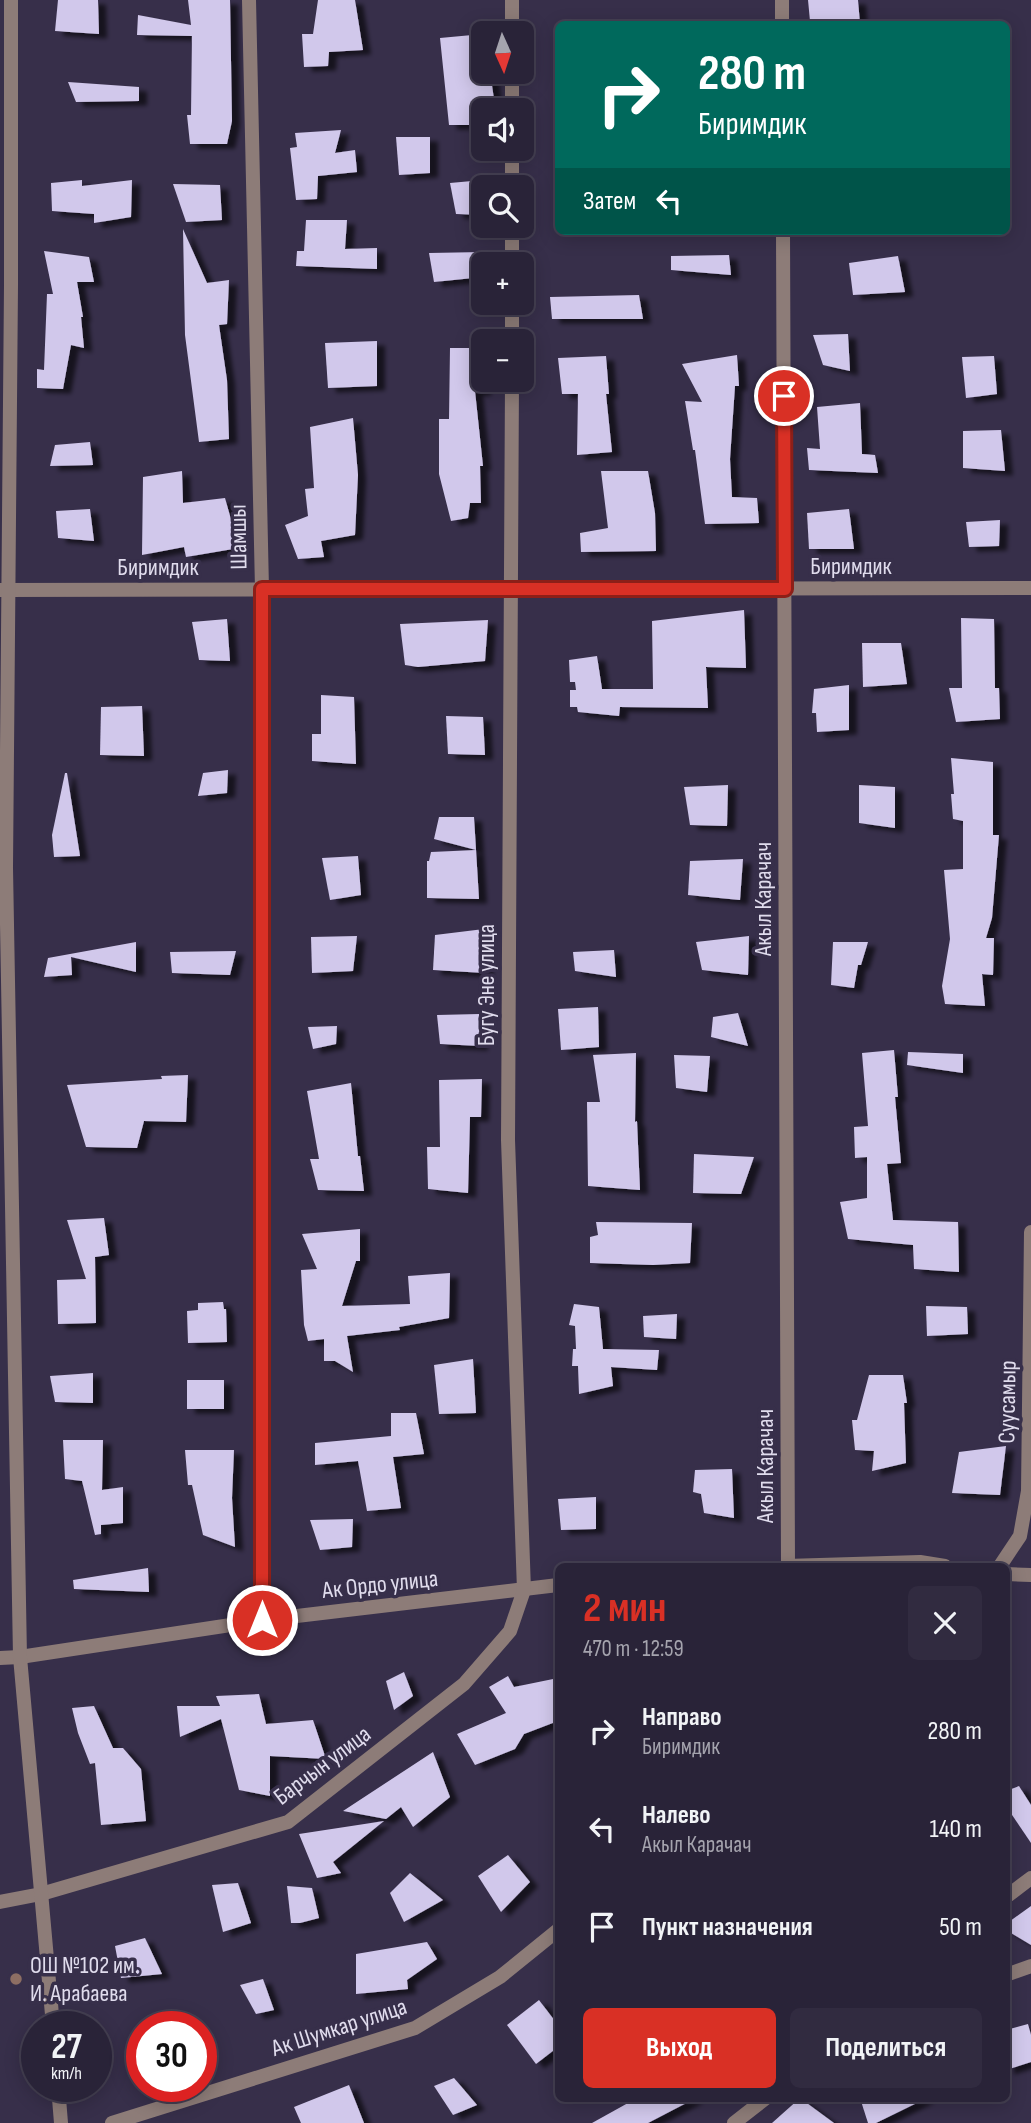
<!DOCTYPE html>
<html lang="ru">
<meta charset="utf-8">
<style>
:root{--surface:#292338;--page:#312b40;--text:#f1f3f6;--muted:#a5a4ae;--line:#454053;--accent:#d93025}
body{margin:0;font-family:"Sofia Sans Condensed",sans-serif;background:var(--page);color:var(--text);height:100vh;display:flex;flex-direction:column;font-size:26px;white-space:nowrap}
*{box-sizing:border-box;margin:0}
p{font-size:23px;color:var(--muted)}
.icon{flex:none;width:38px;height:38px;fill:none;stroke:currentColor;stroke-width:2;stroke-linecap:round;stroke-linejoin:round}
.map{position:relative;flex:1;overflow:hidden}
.drawer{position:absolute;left:555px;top:1563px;width:455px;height:539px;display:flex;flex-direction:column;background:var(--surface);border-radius:10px;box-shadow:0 4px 18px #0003,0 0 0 2px var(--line)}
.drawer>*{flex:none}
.banner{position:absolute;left:555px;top:21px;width:455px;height:214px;border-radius:10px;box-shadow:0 4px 18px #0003,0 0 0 2px var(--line);background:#00695c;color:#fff;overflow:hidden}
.needle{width:46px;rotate:177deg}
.fabs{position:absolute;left:471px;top:21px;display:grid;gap:14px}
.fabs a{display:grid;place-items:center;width:63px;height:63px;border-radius:10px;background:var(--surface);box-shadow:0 4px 18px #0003,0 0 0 2px var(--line);font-size:35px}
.speed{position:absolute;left:21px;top:2011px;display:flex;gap:14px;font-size:35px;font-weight:700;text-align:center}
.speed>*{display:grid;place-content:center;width:91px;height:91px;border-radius:50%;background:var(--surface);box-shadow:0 4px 18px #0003,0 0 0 2px var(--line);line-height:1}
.speed small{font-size:18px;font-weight:400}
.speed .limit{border:10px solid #d22;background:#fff;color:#111}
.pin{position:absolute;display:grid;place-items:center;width:60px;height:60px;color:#fff;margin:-30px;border:4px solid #fff;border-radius:50%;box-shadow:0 2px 7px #0007}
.me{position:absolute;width:77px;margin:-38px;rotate:0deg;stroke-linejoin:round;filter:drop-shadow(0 0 5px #0008)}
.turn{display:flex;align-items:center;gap:24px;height:147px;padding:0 28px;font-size:32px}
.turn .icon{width:91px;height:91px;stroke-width:2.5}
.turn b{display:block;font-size:49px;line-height:60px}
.then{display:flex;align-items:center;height:66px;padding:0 28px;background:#0003;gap:14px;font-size:26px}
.round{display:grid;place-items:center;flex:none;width:74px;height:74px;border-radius:10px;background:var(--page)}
.overview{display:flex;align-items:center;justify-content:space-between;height:119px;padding:0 28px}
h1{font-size:42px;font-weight:700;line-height:52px;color:var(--accent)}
.action{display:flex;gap:14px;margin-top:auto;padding:14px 28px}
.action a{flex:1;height:80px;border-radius:10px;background:var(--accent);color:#fff;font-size:28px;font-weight:700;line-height:80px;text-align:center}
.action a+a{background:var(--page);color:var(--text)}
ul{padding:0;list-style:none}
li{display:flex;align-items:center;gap:21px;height:98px;padding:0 28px}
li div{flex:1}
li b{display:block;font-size:26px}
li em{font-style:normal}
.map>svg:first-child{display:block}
</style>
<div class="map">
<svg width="1031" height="2123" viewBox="0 0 1031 2123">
<defs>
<filter id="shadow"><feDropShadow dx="8" dy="4.5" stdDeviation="2" flood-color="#0009"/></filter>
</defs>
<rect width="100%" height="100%" fill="#372f4a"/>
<!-- building -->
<g fill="#d1c8eb" filter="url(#shadow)">
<path d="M58,0H98L99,34L55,31Z"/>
<path d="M188,0H230L232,121L227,144H190L187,115H191L192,33V36L137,35L138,15L191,25Z"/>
<path d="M318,0H355L363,50L329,52L328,66L304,67L302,34H313Z"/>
<path d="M808,0H858L860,24H829L810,21Z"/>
<path d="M483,34V72H490L494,99L485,100L483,125H449L440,38Z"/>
<path d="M68,82L139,87V101L76,102Z"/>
<path d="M341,130L335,153L355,150L357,172L318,176L317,199L296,200L290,148L297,147L295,133Z"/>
<path d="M396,137H430V173L399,175Z"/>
<path d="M82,180V186L132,180L131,217L94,223V214L52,211L51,183Z"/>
<path d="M483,180V215L456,214L450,183Z"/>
<path d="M173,184L220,185L222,220L186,222Z"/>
<path d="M306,220H347L345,249L377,248V269L296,266L297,251H304Z"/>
<path d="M183,229L207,283L229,280L227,324L219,325L227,380L229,439L199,442L185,335Z"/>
<path d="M44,251L89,257L94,282H77L83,317H81L84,348L71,345L63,389L37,388V369L44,370L47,294H53Z"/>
<path d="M483,252V277L434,282L429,253Z"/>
<path d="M729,255L731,275L671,270V256Z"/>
<path d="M898,256L905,292L853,295L849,263Z"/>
<path d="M639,295L643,319H552L550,297Z"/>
<path d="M848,334L850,371L823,365L813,335Z"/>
<path d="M377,341V386L328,388L325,343Z"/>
<path d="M450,348H483V391H475L483,466H480L481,503H470L468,518L451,521L439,474V419H449Z"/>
<path d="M737,355L739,386H735L730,459L732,497L757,498L759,523L705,524L695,450H693L685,401L702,402L682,364Z"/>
<path d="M606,356L609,394H606L612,452L577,455L578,394H562L558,358Z"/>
<path d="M994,356L997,394L966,398L962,357Z"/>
<path d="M860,403L862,454L875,455L878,473L809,470L807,448L820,449L817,407Z"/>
<path d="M353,418L358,475L355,535L321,541L324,557L298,559L285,525L308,516L305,489L314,488L310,427Z"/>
<path d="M1001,430L1005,471L963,468V431Z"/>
<path d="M90,442L93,465L50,466L55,445Z"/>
<path d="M182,471L183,503L225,498L239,548L186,557L184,547L142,555L143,477Z"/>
<path d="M601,471H648L655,513L656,551L581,552L580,533L608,528Z"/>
<path d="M90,509L94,541L58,538L56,511Z"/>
<path d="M849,509L854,549H809L807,513Z"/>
<path d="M1000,520L999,546L969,547L966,522Z"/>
<path d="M744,610L746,668L706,667L708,708L620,707L619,716L578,712L577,707H570V690H576L575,682H570L569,660L597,656L602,689H653L652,621Z"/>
<path d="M961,618L994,619L995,688H999L1000,719L956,722L949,688H962Z"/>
<path d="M227,619L230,661L199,660L192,622Z"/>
<path d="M488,620L485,661L418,667L405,665L400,624Z"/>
<path d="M862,643H901L907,684L863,687Z"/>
<path d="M849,685V730L817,732L816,713H812L814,689Z"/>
<path d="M321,695L354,697L356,764L312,761V734H321Z"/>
<path d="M142,706L144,756L100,755L101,707Z"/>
<path d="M446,716L483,717L485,755L448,754Z"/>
<path d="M951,758L993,762V835H999L992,918L986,938H994L993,975L982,974L985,1006L945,1004L942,986L950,939L944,870L963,869V821L953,819L951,794H954Z"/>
<path d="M228,770L227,793L198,796L203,773Z"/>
<path d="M65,773H67L80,856L54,857L52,835Z"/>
<path d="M728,785L727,826L690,825L684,787Z"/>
<path d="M859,785L895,787V828L859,823Z"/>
<path d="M439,817H474L479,899L427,898V861H429L431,852L476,850L434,839Z"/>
<path d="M358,856L361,895L330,900L322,858Z"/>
<path d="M743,859L740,900L688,895L690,861Z"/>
<path d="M484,929L485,973L433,970L435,935Z"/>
<path d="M357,936L353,971L312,973L311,937Z"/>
<path d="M749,936L748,975L702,970L696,942Z"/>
<path d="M136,942V972L71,957L72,975L44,977L48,958Z"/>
<path d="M833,942H868L861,965H858L854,988L831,985Z"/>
<path d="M614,950L616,977L575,971L573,952Z"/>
<path d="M236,951L230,975L172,973L170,952Z"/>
<path d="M598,1007L599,1047L561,1050L558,1009Z"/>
<path d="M738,1013L748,1046L711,1037L713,1017Z"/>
<path d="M479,1014L480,1046L440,1044L437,1015Z"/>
<path d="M337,1026L336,1044L313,1049L308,1027Z"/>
<path d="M894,1050L898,1097H895L901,1163L887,1164L893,1220L958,1222L959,1272L914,1269L913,1245L848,1239L840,1202L867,1198V1157L855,1158L854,1127L868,1126L862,1053Z"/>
<path d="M908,1052L963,1054V1073L907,1065Z"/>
<path d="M636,1053L635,1122L637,1121L640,1190L588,1186L587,1102H600L593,1055Z"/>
<path d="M674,1055L710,1056L707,1092L676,1088Z"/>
<path d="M188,1075L186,1122L144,1121L137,1148L86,1147L67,1085L162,1079L161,1076Z"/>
<path d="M482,1079L481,1117H470L468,1193L428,1189L427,1147H440L439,1080Z"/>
<path d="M351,1083L358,1156H360L364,1191L318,1190L310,1159H319L307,1091Z"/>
<path d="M694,1154L754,1157L741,1194L693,1193Z"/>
<path d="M104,1218L109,1255L95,1257L96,1323L58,1324L57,1280L86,1279L67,1220Z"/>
<path d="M596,1222L692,1223L690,1263L653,1265L590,1263V1237L598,1235Z"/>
<path d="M360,1229V1261H356L342,1306L410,1304L408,1276L450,1273L449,1318L399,1327L400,1330L347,1336L353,1372L335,1361H324V1339L308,1341L304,1325L301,1270L317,1269L302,1234Z"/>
<path d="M223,1302L224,1309H226L227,1342L188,1343L187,1311L198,1310V1303Z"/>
<path d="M574,1304L599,1307L603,1349L659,1350L657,1370L611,1367L613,1386L579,1394L578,1366H572L573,1349H576L575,1326L569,1325Z"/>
<path d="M926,1306L967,1307L968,1334L927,1336Z"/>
<path d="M677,1314L676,1339L644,1337L643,1316Z"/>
<path d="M473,1359L476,1413L439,1414L434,1365Z"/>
<path d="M93,1373V1403L55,1402L50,1376Z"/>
<path d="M869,1375H903L907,1403H904L906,1463L872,1471L874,1451L855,1450L852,1420H857Z"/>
<rect x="187" y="1380" width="37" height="29"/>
<path d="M391,1413H416L424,1454L393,1457L401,1508L367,1511L358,1461L315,1465V1443L391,1436Z"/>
<path d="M63,1440H103L102,1490L123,1487V1523L101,1525V1534L95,1535L82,1481L65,1479Z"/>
<path d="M1006,1446L1000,1495L952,1493L959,1452Z"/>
<path d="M185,1450H234L232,1498L235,1547L203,1535L192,1485H188Z"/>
<path d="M732,1469L734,1518L704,1513L701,1494L693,1492L695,1470Z"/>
<path d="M596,1497V1529L561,1530L558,1499Z"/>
<path d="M353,1519L352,1547L320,1550L310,1520Z"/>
<path d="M148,1568L149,1592L74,1589L73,1580Z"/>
<path d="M404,1672L413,1696L394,1710L386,1681Z"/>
<path d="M508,1676L514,1687L558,1678V1721L524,1734L515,1749L475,1765L457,1734L506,1713L489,1687Z"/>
<path d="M259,1694L266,1724L313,1720L326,1759L270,1756V1796L239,1790L221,1719L180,1737L177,1706H220L216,1696Z"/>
<path d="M94,1706L113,1748H123L141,1769L146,1821L101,1825L95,1763L90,1764L78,1733L72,1708Z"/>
<path d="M433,1752L450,1797L413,1827L401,1807L386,1819L343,1811Z"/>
<path d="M1019,1786L1031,1805V1843L1006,1806V1791Z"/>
<path d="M384,1821L333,1862L341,1873L317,1878L299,1834Z"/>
<path d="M508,1855L530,1882L501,1912L478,1876Z"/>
<path d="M410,1873L443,1900L404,1922L390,1893Z"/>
<path d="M238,1883L251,1923L223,1932L212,1885Z"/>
<path d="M287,1886L312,1888L319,1918L300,1923H291Z"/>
<path d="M1031,1906V1945L1006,1930V1924Z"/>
<path d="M145,1938L162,1974L121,1978L115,1946Z"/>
<path d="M427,1942L437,1959L407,1980L408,1989L356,1994V1954Z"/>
<path d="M263,1979L274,2010L256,2014L240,1985Z"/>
<path d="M539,2000L558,2025V2047L536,2064L507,2025Z"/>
<path d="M1028,2024L1031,2035V2062L1006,2070V2030Z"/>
<path d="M454,2078L477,2105L453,2115L434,2086Z"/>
<path d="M349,2085L364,2123H301L294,2107Z"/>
<path d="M637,2098H696L648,2123H592Z"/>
<path d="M800,2098L834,2123H772Z"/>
<path d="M860,2098H927L876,2123H868Z"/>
</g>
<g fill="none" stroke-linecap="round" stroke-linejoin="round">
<!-- minor -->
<g stroke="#8d7c78" stroke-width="14">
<path d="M249,0L262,589L263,1620"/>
<path d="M782,0V24"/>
<path d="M512,33V0"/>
<path d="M512,110V72"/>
<path d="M512,187V149"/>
<path d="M783,231L788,1566"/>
<path d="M512,264V226"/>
<path d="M512,341V303"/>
<path d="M0,590L1031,588"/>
<path d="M786,1566L920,1562L945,1566"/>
<path d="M1000,1566L1020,1536L1028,1491L1031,1232"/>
<path d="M1006,1574L1031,1575"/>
<path d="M0,1658L20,1657L263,1620L558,1585"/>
<path d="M1006,1897L1031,1878"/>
<path d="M0,1902L41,1894L288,1822L464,1684L510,1631L524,1590L508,1140L512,380"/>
<path d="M1006,1975L1031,1966"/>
<path d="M112,2123L415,2028L500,1977L558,1930"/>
<path d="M734,2123L766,2098"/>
</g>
<!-- tertiary -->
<g stroke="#8d7c78" stroke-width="14">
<path d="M11,0V285L6,868L20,1657L53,2026"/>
<path d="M58,2086L61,2123"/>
</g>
</g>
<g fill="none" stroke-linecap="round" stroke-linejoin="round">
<!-- route casing -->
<g stroke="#8d1f18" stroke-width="18">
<path id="route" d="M262,1620V589H785L784,396"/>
</g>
<!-- route -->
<use href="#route" stroke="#d93025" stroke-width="12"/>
</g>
<!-- markers -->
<circle fill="#8d6e63" stroke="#372f4a" stroke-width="2.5" cx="16" cy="1979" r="7"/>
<g text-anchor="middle" stroke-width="7" stroke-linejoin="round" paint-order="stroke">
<!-- street labels -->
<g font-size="24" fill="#e0dced" stroke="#372f4a">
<text transform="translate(238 537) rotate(-91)" y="8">Шамшы</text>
<text x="851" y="574">Биримдик</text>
<text x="158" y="575">Биримдик</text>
<text transform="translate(763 899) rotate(-90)" y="8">Акыл Карачач</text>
<text transform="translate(486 985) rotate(-90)" y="8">Бугу Эне улица</text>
<text transform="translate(1007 1402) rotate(-89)" y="8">Суусамыр</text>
<text transform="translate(765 1466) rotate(-90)" y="8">Акыл Карачач</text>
<text transform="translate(380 1584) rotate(-6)" y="8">Ак Ордо улица</text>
<text transform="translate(322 1765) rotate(-37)" y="8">Барчын улица</text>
<text transform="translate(339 2027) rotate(-18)" y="8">Ак Шумкар улица</text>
</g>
<!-- poi labels -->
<g font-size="24" fill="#e0dced" stroke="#372f4a" text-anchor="start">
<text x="30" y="1973">ОШ №102 им.<tspan x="30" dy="28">И. Арабаева</tspan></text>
</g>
</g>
</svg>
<div class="fabs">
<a><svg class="needle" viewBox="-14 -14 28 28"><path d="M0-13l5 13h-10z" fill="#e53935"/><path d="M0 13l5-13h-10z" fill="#a5a4ae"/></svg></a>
<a><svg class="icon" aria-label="sound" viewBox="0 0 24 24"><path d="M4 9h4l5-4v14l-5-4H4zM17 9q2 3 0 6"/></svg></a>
<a><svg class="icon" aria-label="search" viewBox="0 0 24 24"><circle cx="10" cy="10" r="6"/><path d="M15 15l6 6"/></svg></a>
<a>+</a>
<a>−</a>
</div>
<div class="speed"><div>27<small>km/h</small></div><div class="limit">30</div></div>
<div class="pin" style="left:784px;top:396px;background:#d93025"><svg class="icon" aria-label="arrive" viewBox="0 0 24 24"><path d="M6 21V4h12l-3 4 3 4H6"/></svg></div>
<svg class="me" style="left:262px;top:1620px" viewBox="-20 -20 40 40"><circle r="17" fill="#d93025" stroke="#fff" stroke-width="3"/><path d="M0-11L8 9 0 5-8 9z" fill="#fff"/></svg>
<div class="banner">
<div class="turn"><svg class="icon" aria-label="right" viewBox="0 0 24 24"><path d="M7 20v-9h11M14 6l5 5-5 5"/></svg><div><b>280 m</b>Биримдик</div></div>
<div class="then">Затем<svg class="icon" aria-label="left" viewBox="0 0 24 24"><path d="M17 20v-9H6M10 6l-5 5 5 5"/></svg></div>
</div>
<section class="drawer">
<div class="overview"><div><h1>2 мин</h1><p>470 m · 12:59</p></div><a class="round"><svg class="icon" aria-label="close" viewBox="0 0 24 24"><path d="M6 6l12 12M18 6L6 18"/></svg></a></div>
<ul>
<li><svg class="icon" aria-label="right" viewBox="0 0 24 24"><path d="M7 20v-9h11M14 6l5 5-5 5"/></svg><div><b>Направо</b><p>Биримдик</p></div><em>280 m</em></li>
<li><svg class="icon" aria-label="left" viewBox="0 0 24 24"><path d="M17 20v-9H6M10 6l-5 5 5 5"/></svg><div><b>Налево</b><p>Акыл Карачач</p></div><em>140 m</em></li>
<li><svg class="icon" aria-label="arrive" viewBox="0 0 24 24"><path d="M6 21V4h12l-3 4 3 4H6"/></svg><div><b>Пункт назначения</b></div><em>50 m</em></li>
</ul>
<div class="action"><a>Выход</a><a>Поделиться</a></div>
</section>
</div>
